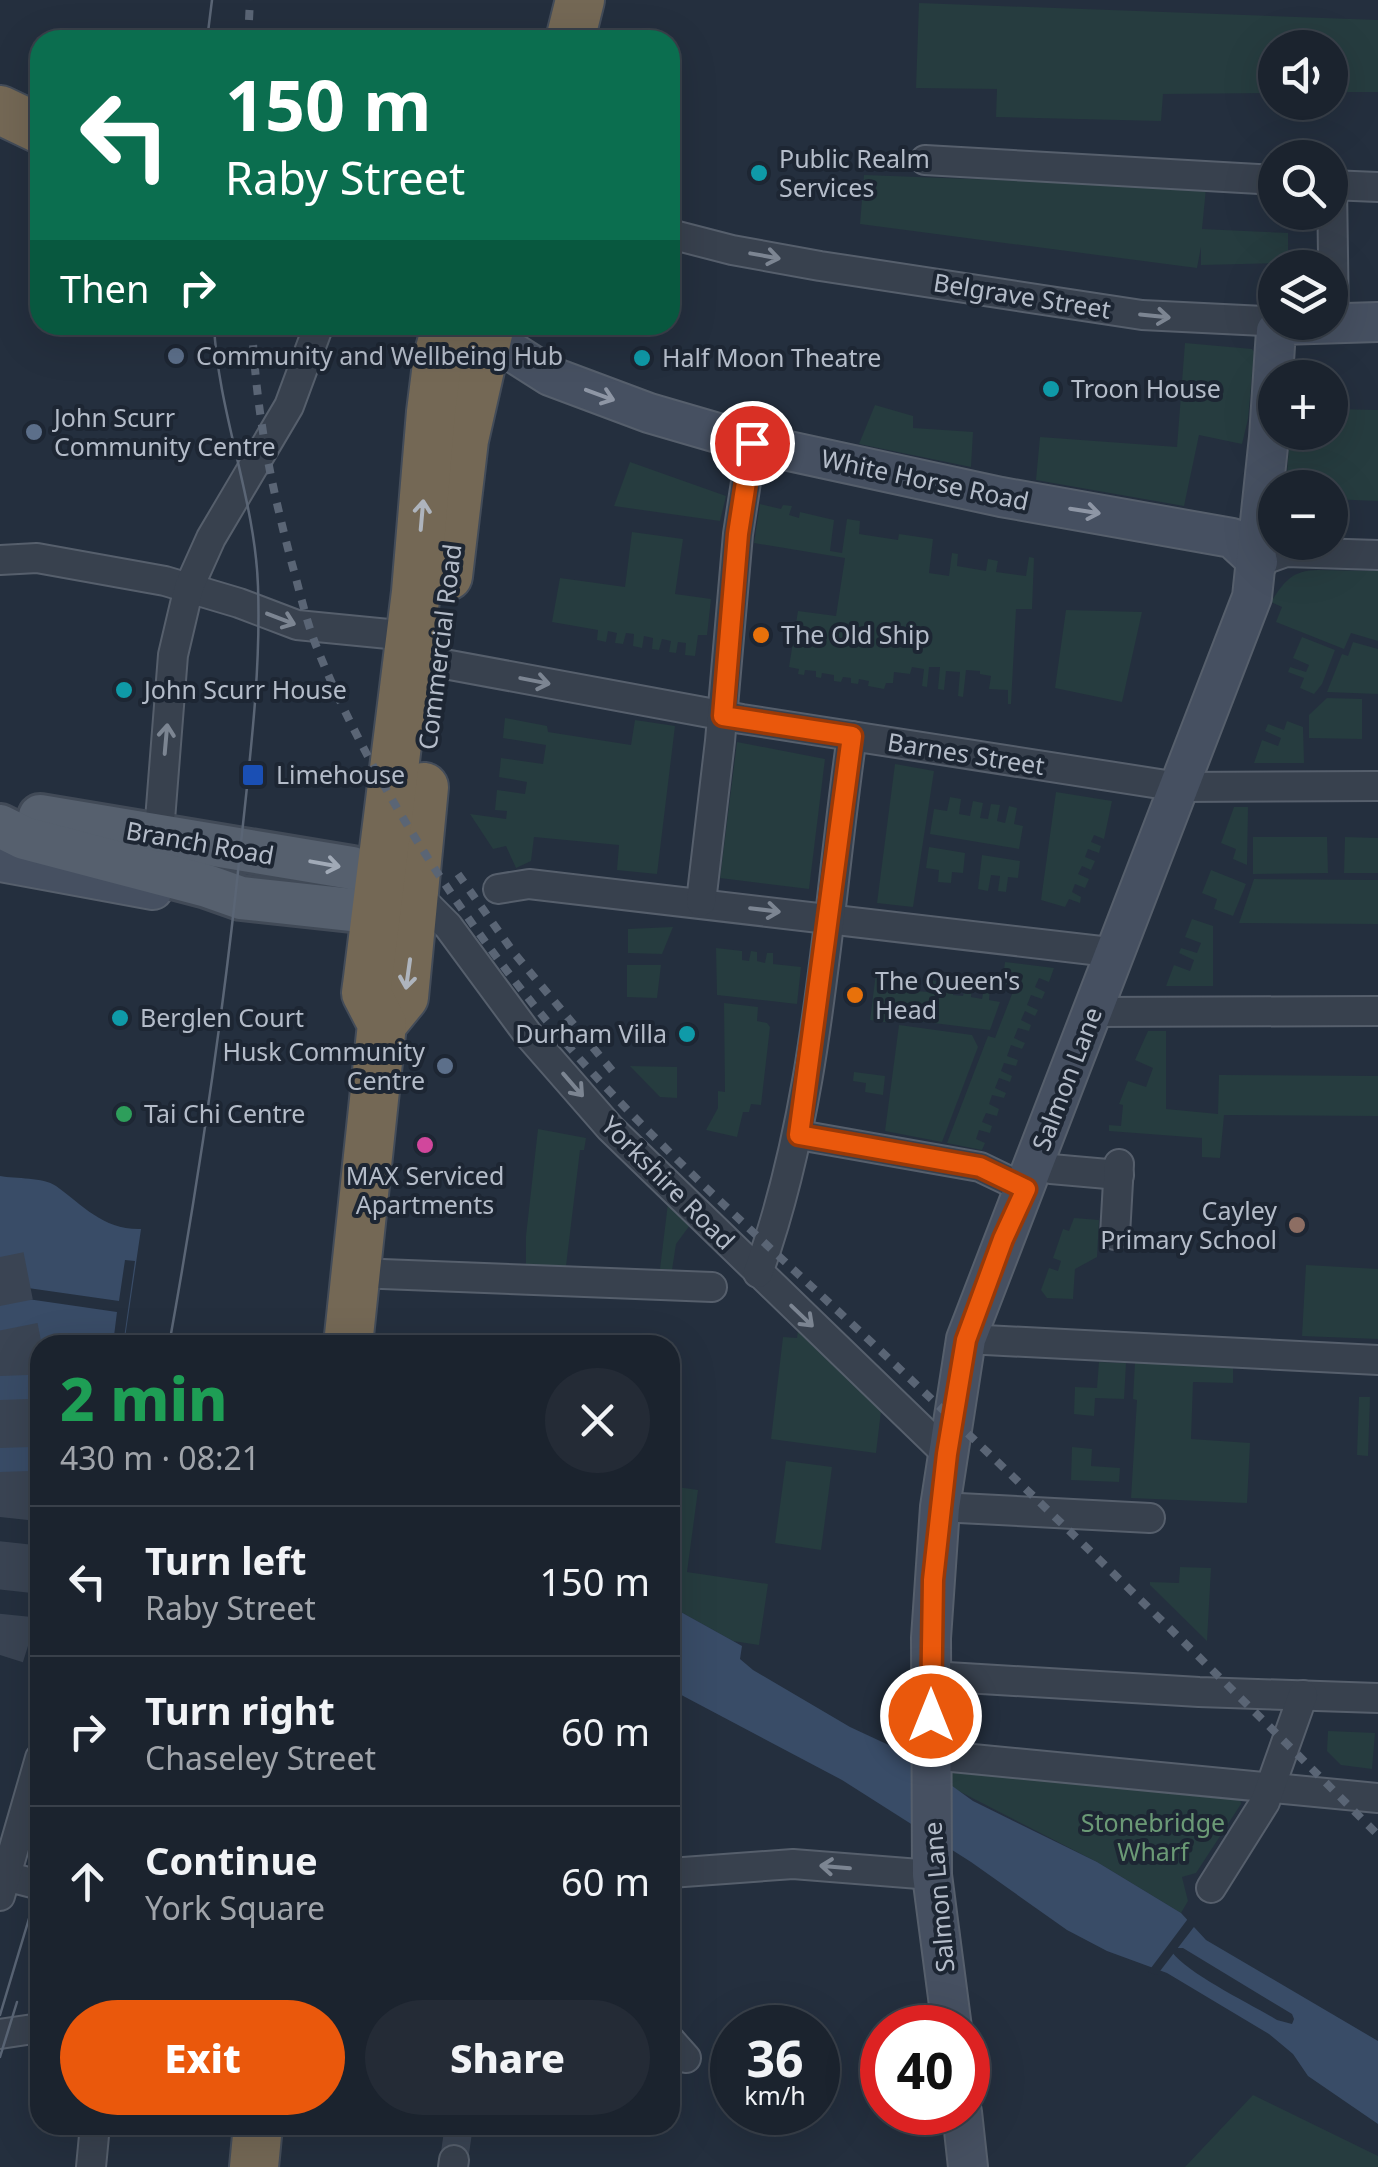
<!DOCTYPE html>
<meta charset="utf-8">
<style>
:root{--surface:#1b232e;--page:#242b36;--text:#f1f3f6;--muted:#a0a4aa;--line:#39404a;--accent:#ea580c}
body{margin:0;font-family:"Noto Sans",sans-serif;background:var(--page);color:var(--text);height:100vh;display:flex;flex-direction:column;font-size:38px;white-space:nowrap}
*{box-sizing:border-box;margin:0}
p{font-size:32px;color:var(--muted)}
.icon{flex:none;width:55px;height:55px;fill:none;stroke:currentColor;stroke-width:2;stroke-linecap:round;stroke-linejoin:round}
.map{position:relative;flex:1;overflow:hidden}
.side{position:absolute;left:30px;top:1335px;width:650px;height:800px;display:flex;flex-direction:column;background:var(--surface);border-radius:30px;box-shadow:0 10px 40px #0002,0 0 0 2px var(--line)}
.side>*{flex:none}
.banner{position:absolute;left:30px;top:30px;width:650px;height:305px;border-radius:30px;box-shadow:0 10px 40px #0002,0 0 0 2px var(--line);background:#0b6e4f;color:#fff;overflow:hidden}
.fabs{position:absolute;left:1258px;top:30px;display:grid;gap:20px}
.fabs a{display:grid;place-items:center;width:90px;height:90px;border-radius:50%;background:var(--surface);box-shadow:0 10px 40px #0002,0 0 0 2px var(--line);font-size:50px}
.speed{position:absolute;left:710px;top:2005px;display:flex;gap:20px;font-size:50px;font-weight:700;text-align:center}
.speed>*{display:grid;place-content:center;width:130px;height:130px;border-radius:50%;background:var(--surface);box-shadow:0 10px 40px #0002,0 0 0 2px var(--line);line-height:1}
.speed small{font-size:25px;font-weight:400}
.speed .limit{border:15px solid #d22;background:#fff;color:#111}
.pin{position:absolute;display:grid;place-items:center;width:85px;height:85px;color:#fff;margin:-42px;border:5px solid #fff;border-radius:50%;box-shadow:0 2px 10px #0007}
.me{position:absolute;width:110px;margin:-55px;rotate:0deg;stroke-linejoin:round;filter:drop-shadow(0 0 8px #0008)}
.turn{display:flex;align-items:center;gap:35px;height:210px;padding:0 30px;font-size:45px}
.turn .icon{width:130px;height:130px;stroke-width:2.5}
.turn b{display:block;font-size:70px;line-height:85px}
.then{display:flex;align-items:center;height:95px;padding:0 30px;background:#0003;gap:20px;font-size:38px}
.round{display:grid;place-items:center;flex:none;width:105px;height:105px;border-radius:52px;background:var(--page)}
.overview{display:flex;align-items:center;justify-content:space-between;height:170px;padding:0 30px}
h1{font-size:60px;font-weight:800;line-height:75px;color:#1e9e55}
.button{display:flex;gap:20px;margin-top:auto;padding:20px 30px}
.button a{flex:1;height:115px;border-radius:60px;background:var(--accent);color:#fff;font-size:40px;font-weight:800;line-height:115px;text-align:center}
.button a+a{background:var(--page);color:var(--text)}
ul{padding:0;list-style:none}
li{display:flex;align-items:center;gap:30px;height:150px;padding:0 30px;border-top:2px solid var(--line)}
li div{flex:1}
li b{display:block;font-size:38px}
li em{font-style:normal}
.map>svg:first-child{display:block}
</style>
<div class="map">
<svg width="1378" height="2167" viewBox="0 0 1378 2167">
<rect width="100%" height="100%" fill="#242f3e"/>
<!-- green -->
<g fill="#263c3f">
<path d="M919,3L1378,20V92H1330V48H1275V93L1163,94L1161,121L996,117L997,89L916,88Z"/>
<path d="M864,175L1206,188L1202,229L1288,233V263L1201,265V247L1197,268L860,224Z"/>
<path d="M1185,343L1252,349L1254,352L1248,419L1242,444L1199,435L1184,506L1036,480L1040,437L1177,447Z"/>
<path d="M875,405L913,416V428L973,432L971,467L859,444Z"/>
<path d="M1330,409L1378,410V501L1330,499V488L1286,487L1290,433L1330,432Z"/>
<path d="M630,462L726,496L720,521L614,506Z"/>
<path d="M760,504L781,509L783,505L792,506L789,515L799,518L800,512L834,520L830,551L842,553L847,519L860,521L859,534L898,540L899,534L933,539L929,573L949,576L952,553L958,554L957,566L986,571L988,559L998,561L996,572L1026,576L1029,557L1034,558L1032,609H1016L1011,704H1008V690L989,689L991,676L980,674V671L966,670L963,697L958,696L960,672L946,671L944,690L938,689L940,667H929L927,687L922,686L924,669L912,667L910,674L894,672L893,683H886L884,689L868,686L869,681L859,679L858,684L851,683V678L843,677L841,682L834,681V675L822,673L821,678L816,677V671L805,670L804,675L798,674L799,669L789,667L798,611L836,616L845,558L754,543Z"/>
<path d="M632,532L683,539L675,594L711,599L707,635H698L695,656L685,655L686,643L678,642L676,653L669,652L671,641L662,639L659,650L652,649L653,638L644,636L642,648L633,646L634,634L626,633L623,644L615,643L617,633L608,631L606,642L597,640L598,630L552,622L560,578L625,587Z"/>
<path d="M1318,570L1378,571V641L1351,633L1344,649L1276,622L1282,607L1271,602C1284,582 1292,570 1318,570Z"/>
<path d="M1066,610L1142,612L1122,702L1055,688Z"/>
<path d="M1302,637L1335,650L1322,684L1314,694L1300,688L1304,678L1288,672L1290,667L1306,672L1309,665L1293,658Z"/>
<path d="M1353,642L1378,649V694L1327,692L1342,654L1348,656Z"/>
<path d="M1327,698L1362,699V739L1309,738V715Z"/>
<path d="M505,718L547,726L548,732L631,745L635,720L675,726L657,874L617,870L619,845L534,837L531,861L516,868L506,846L493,849L470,814L506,819L507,811L495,810L497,790L525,794L527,782L499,777L501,758L543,764L546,745L503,738Z"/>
<path d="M1287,721L1303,727L1304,763H1254L1262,740L1278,746L1281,738L1265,731L1268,724L1284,730Z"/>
<path d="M737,742L825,759L809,889L720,878Z"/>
<path d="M895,764L934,771L913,907L877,903Z"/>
<path d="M1056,792L1112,801L1104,839L1094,835L1091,842L1101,846L1099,853L1088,849L1085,857L1095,861L1091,870L1082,866L1078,874L1089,879L1085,888L1075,884L1072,892L1081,897L1080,903L1069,899L1065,907L1041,900Z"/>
<path d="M950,797L961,799L959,814L970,816L973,801L983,803L980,818L988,819L991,804L1000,805L997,821L1005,823L1009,806L1017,808L1014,824L1023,826L1019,849L930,834L934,809L947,811Z"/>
<path d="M1234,807H1248L1247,865L1233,859L1236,849L1221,843Z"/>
<path d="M1253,837H1327L1328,873L1253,874Z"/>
<path d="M1345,837L1378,838V873H1344Z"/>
<path d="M929,847L965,853L963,873L952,872L951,883L938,882L939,870L926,868Z"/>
<path d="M982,855L1020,861L1018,878L1008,877L1006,892L998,891L1000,876L991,875L988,891L978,889Z"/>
<path d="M1211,870L1246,884L1233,916L1214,909L1217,899L1202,893Z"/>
<path d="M1254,879L1378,880V924L1239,923Z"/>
<path d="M1192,919L1213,926V986H1166L1174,965L1190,971L1194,960L1179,953L1181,948L1197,953L1201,943L1185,937Z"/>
<path d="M673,927L662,954L628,953V929Z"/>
<path d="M716,948L742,951V960L749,961L751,951L757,952V961L765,963L767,953H773V964L801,967L797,1004L717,995Z"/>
<path d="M1005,962L1054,968L1049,982L1039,978L1035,987L1045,992L1042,999L1031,995L1027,1005L1038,1010L1035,1016L1025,1011L1021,1020L1031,1025L1029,1031L1018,1028L1014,1038L1025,1043L1022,1049L1011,1045L1007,1056L1018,1060L1016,1066L1004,1063L1001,1071L1012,1076L1010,1082L999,1078L995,1088L1006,1093L1004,1098L992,1095L989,1104L999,1109L997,1116L986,1113L982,1122L992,1126L990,1133L979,1130L976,1139L985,1143L982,1150L947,1143L988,1036L995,1038L1014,989L1002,987Z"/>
<path d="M627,965H661L657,998L627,997Z"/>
<path d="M876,973L882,974L881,987L892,988L894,976H900L898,989L909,991L911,978H918L916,991L928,992L930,980L936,981L935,993L945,995L947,982L954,983L953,995L963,996L965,985L972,986L971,997L982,999L984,988H990L989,1000L1000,1002L990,1030L893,1018L892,1023L870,1020Z"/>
<path d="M724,1003L758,1007L757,1021L767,1023L770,1027L761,1105L751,1104L749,1112H743L737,1137L706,1130L718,1108V1091L725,1092Z"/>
<path d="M899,1025L972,1035L978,1047L942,1142L885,1131Z"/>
<path d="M1148,1031H1166V1109L1218,1114L1219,1075L1378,1076V1116L1224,1115L1220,1158L1202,1157V1138L1109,1131V1125L1121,1126L1123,1105L1119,1104L1128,1081L1146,1087L1153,1068L1135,1060Z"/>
<path d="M630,1066L677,1067V1098L660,1097Z"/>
<path d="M854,1072L885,1076L883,1095L865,1092L866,1083L853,1081Z"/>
<path d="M538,1129L586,1138L584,1150H580L566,1266L526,1265V1236Z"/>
<path d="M668,1203L690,1225L676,1244L672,1270L660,1269Z"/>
<path d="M1074,1218L1099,1220L1097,1257L1075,1269L1073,1299L1047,1298L1041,1290L1049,1268L1058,1271L1061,1261L1053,1258L1063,1229L1069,1231Z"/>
<path d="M1306,1265L1378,1269V1339L1302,1336Z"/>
<path d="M798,1330L881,1411L876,1453L771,1439L783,1337L797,1338Z"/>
<path d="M1099,1362L1126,1363L1124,1399L1095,1398L1094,1416L1074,1414L1075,1387L1097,1388Z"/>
<path d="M1135,1363L1233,1367V1383L1193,1382L1191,1439L1250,1443L1247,1503L1131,1498L1137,1400L1133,1399Z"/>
<path d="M1359,1397H1370L1368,1456L1357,1455Z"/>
<path d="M0,1405L4,1417L40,1426V1448L0,1439Z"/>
<path d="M1072,1447L1092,1449L1091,1466L1120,1468L1119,1482L1071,1480Z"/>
<path d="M786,1461L832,1467L821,1550L775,1543Z"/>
<path d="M670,1486L698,1490L687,1572L768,1584L759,1645L733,1641L670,1606Z"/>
<path d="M1180,1567L1211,1568L1207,1641L1150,1585V1582L1179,1583Z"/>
<path d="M1328,1731L1375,1733L1372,1769L1341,1765L1327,1751Z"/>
<path d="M951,1768L1240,1797L1241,1804L1196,1873L1182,1877L1188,1901L1181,1913L1097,1862L949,1786Z"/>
<path d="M1253,2095L1378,2156V2167H1185Z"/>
</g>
<!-- water -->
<g fill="#394c67" fill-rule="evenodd">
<path d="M0,1176C16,1179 43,1177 56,1186C84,1206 103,1230 141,1229L124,1345H40V1426L3,1417L0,1405Z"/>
<path d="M0,1439L40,1448V1501L0,1493Z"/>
<path d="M670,1606L742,1646L740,1659L753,1670L850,1727L908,1754L973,1801L1097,1862L1181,1913L1206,1940L1378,2041V2124L1308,2076L1293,2054L1269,2034L1167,1973L1107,1951L1067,1930L971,1862L842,1780L670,1689ZM1174,1948H1183L1292,2014L1294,2019L1292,2024L1277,2020C1251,2004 1188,1974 1172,1952Z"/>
</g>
<!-- pier -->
<g fill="#242f3e">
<path d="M125,1260L135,1261L123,1345L113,1344L117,1312L0,1295V1284L119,1301Z"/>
<path d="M1190,1916L1197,1923L1157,1975L1148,1972Z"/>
</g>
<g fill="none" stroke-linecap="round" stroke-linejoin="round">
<!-- street-tunnel -->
<path stroke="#3a4453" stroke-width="28" stroke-dasharray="28 14" stroke-linecap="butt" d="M454,2160L459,2125"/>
<!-- highway-tunnel -->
<path stroke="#3a4453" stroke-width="48" stroke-dasharray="48 24" stroke-linecap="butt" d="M0,1257L17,1343L22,1481L5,1639L0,1655"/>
<!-- street casing -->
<g stroke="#565f6c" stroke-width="32">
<g id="street">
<path d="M925,160L1275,180"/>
<path d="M1330,185L1378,187"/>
<path d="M1332,185L1334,324"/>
<path d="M670,234L732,250L820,266L1142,315L1264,321L1281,325"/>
<path d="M0,560L37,558L165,581L239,603L297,625L409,636"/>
<path d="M1258,562L1286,552L1378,555"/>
<path d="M439,663L742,719L1179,787L1378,786"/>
<path d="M164,850L160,820L173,655L189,587L211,538L289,406L319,325"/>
<path d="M498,889L529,884L1101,951L1113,956"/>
<path d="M413,891L448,926L527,1033L610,1128L947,1454"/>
<path d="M701,902L720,741L738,534L752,443"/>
<path d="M1093,1012L1378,1011"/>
<path d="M799,1135L980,1167L1026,1189"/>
<path d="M1036,1162L1051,1169L1119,1175"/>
<path d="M1115,1235L1119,1164"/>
<path d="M357,1273L712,1287"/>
<path d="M758,1273C820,1101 826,916 852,736"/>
<path d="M966,1339L1378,1360"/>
<path d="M940,1507L1150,1518"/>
<path d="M931,1676L1199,1692L1378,1698"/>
<path d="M931,1755L1378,1798"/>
<path d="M670,1873L793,1864L932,1875"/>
<path d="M5,1876L40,1885"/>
<path d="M1211,1888L1265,1802L1303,1695"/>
<path d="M0,1896L40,1758"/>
<path d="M0,2034L40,2028"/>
<path d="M670,2040L686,2058"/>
<path d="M91,2167L95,2125"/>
<path d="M453,2167L454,2160"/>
</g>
</g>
<!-- secondary casing -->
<g stroke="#565f6c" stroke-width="42">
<g id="secondary">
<path d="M489,327L509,350L550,376L649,413L752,443L1001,497L1232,538L1258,562"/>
<path d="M0,862L153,890"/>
<path d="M952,2028L932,1875L931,1638L940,1507L966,1339L1252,597L1269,437L1276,331L1281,325L1378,322"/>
<path d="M962,2112L968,2167"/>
</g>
</g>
<!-- primary casing -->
<g stroke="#414a57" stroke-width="48">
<g id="primary">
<path d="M40,816L352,868L410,891"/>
<path d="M0,826L24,838L207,886L241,898L407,916"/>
</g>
</g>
<!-- highway casing -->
<g stroke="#434c59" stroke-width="52">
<g id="highway">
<path d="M570,40L580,0"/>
<path d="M0,110L40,129"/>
<path d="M448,576L464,440L490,325"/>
<path d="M382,1024L404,997L424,787"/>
<path d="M348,1345L382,1024L366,993L368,978L416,592L431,412L438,356L447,325"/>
<path d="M254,2167L258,2125"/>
</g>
</g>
<!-- street -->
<use href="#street" stroke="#38414e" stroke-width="28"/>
<!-- secondary -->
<use href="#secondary" stroke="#465061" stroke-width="38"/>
<!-- primary -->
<use href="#primary" stroke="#56606e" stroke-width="42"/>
<!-- highway -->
<use href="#highway" stroke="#746855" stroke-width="48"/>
<!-- tram -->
<g stroke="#5a6575" stroke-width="2.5">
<path d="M207,40L212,0"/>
<path d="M169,1345C199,1178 224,1011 241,843C250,757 261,672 258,586C255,498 218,413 214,325"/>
<path d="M0,2015L40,1882"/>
<path d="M0,2057L17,2002"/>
</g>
<!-- rail -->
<g stroke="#5a6575" stroke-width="8" stroke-dasharray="10 10" stroke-linecap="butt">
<path d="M248,40L250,0"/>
<path d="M252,325C256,411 270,481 292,564C300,592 306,621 317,648C372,786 478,945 577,1056C679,1169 795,1269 905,1374C1065,1525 1223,1679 1378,1835"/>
<path d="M458,874L514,953L615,1074"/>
</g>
</g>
<!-- one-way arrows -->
<defs><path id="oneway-shaft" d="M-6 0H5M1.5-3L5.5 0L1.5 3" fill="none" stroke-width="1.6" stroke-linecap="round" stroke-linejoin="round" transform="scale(2.5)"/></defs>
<g stroke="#7c8592">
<use href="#oneway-shaft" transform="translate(765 256) rotate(10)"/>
<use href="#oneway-shaft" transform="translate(1155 316) rotate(6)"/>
<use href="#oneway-shaft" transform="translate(281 619) rotate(21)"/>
<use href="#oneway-shaft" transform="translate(535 681) rotate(11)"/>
<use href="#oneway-shaft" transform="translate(166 739) rotate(-85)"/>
<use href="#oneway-shaft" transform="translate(765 910) rotate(7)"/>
<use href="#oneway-shaft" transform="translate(573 1085) rotate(49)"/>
<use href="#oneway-shaft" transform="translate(802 1316) rotate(44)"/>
<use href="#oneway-shaft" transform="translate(835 1867) rotate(-175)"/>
</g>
<g stroke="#8e96a5">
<use href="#oneway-shaft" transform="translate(600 395) rotate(20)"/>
<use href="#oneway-shaft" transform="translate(1085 511) rotate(9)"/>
</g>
<g stroke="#aeb4bd">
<use href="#oneway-shaft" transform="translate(422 515) rotate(-85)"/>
<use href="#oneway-shaft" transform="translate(408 974) rotate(98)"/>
</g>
<use stroke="#a1aab7" href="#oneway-shaft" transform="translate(325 864) rotate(10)"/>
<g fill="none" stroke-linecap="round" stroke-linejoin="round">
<!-- route casing -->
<g stroke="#983908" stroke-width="25">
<path id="route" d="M752,443L738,534L723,716L852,736L799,1135L980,1167L1026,1189L1003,1239L966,1340L947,1454L933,1580L931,1716"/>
</g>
<!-- route -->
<use href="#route" stroke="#ea580c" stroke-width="18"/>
</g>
<!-- markers -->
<g fill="#0f9aa8" stroke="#1d2633" stroke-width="4">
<circle cx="759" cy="173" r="10"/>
<circle cx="642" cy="358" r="10"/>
<circle cx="1051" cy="389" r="10"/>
<circle cx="124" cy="690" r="10"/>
<circle cx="120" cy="1018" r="10"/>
<circle cx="687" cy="1034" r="10"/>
</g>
<g fill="#5c6f8a" stroke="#1d2633" stroke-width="4">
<circle cx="176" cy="356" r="10"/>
<circle cx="34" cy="432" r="10"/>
<circle cx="445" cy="1066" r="10"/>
</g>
<g fill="#e8710a" stroke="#1d2633" stroke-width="4">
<circle cx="761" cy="635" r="10"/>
<circle cx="855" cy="995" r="10"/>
</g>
<rect fill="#1a4fb4" stroke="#1d2633" stroke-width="4" x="241" y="763" width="24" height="24" rx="5"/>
<circle fill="#2e9e5b" stroke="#1d2633" stroke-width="4" cx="124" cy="1114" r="10"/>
<circle fill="#d1479c" stroke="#1d2633" stroke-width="4" cx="425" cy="1145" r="10"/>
<circle fill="#8d6e63" stroke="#1d2633" stroke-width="4" cx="1297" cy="1225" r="10"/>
<g text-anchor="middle" stroke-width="8" stroke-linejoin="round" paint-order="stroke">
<!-- poi labels -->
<g font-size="25" fill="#b4bcc9" stroke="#1d2633" text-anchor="start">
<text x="779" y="168">Public Realm<tspan x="779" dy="29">Services</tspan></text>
<text x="196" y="365">Community and Wellbeing Hub</text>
<text x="662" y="367">Half Moon Theatre</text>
<text x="1071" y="398">Troon House</text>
<text x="54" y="427">John Scurr<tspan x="54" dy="29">Community Centre</tspan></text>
<text x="781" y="644">The Old Ship</text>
<text x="144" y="699">John Scurr House</text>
<text x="276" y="784">Limehouse</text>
<text x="875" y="990">The Queen's<tspan x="875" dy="29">Head</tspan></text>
<text x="140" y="1027">Berglen Court</text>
<text x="667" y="1043" text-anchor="end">Durham Villa</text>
<text x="425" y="1061" text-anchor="end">Husk Community<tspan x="425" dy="29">Centre</tspan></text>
<text x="144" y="1123">Tai Chi Centre</text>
<text x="425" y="1185" text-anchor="middle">MAX Serviced<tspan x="425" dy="29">Apartments</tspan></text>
<text x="1277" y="1220" text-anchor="end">Cayley<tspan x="1277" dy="29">Primary School</tspan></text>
</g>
<!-- street labels -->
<g font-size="25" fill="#b4bcc9" stroke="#1d2633">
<text transform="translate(1022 296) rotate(9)" y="9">Belgrave Street</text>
<text transform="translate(925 480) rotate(12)" y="9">White Horse Road</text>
<text transform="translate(440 647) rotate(-83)" y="9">Commercial Road</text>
<text transform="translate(966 754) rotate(9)" y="9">Barnes Street</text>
<text transform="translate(200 843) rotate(10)" y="9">Branch Road</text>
<text transform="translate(1067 1079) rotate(-69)" y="9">Salmon Lane</text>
<text transform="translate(668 1183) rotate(45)" y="9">Yorkshire Road</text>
<text transform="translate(939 1897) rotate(-95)" y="9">Salmon Lane</text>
</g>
<!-- park labels -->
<g font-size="25" fill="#6b9a76" stroke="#1d2633">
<text x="1153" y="1832">Stonebridge<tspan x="1153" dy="29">Wharf</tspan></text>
</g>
</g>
</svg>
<div class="fabs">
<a><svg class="icon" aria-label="sound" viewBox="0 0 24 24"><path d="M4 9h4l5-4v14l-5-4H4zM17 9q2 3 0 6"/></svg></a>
<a><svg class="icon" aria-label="search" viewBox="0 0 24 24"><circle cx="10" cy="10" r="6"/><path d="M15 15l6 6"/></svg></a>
<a><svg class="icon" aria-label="layers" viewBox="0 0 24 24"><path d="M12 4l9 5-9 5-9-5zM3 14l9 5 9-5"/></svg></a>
<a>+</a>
<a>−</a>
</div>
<div class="speed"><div>36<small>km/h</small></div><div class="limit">40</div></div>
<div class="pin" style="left:752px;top:443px;background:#d93025"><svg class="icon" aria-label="arrive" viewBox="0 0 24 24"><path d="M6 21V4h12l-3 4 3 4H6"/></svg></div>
<svg class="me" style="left:931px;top:1716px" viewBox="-20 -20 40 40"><circle r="17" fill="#ea580c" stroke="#fff" stroke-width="3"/><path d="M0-11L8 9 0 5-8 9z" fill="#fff"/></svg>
<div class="banner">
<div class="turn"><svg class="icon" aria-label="left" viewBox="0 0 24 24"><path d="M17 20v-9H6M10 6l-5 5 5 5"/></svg><div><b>150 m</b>Raby Street</div></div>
<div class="then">Then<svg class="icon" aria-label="right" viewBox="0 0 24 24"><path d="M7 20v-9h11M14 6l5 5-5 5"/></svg></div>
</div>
<section class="side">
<div class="overview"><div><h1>2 min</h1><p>430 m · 08:21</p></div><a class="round"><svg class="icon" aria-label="close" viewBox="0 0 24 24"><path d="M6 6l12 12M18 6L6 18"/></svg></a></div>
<ul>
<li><svg class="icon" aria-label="left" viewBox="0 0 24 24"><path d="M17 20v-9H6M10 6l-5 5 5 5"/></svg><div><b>Turn left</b><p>Raby Street</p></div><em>150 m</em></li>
<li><svg class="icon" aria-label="right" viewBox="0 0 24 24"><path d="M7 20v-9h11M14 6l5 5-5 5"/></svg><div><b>Turn right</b><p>Chaseley Street</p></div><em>60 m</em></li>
<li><svg class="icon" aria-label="ahead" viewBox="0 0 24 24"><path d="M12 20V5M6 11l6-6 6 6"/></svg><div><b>Continue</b><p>York Square</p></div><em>60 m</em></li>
</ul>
<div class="button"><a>Exit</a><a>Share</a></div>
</section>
</div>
